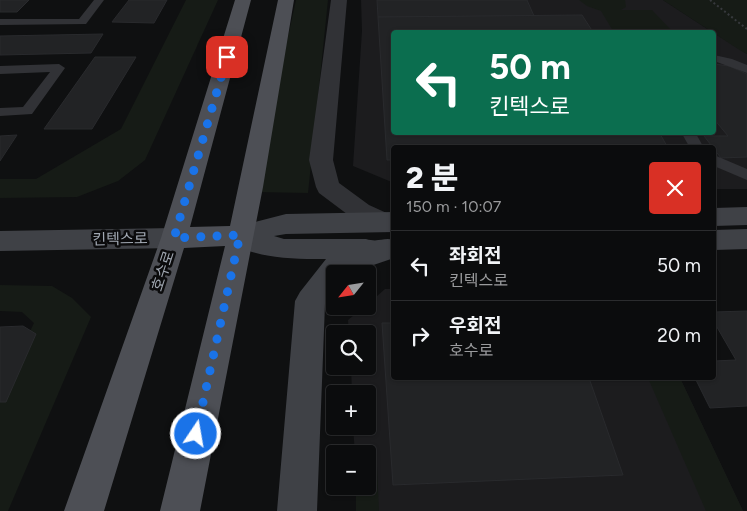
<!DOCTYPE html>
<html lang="ko">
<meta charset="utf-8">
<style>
:root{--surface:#0b0c0d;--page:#141516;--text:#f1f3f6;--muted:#9a9b9d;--line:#2b2c2e}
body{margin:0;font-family:Figtree,"Noto Sans KR",sans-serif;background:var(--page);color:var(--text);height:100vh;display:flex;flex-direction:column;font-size:19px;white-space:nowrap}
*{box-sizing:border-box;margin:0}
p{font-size:16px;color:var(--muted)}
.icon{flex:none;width:28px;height:28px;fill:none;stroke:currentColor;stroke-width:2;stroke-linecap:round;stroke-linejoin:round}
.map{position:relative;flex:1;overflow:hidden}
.sheet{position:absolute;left:391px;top:145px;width:325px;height:235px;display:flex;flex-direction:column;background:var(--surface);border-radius:5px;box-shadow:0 1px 4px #0004,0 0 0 1px var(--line)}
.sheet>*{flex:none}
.top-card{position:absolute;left:391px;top:30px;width:325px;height:105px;border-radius:5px;box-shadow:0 1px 4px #0004,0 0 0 1px var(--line);background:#0b6e4f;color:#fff;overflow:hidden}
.needle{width:32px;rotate:240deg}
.controls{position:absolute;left:326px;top:265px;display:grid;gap:10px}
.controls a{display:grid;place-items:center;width:50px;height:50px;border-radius:5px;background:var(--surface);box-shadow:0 1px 4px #0004,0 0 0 1px var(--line);font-size:25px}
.pin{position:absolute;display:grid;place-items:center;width:42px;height:42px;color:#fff;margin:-21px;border-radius:10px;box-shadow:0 2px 8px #0006}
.me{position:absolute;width:55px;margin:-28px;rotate:12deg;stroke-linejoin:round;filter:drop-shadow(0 0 4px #0008)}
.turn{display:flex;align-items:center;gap:18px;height:105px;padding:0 15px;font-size:22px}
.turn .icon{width:65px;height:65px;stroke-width:2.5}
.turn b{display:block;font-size:35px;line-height:42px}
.round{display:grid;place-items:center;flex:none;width:52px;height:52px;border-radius:5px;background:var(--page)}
.headline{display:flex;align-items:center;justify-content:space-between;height:85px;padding:0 15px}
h1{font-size:30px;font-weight:800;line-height:38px}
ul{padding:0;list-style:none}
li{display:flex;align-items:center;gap:15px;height:70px;padding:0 15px;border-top:1px solid var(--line)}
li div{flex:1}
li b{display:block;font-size:19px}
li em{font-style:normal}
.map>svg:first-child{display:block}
</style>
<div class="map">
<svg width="747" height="511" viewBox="0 0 747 511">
<rect width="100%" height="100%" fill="#0f1011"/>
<!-- built -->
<g fill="#1c1c1e">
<path d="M361,0H663L712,32H394V132H714V33L747,54V189H714V148H394V183L353,166L362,31Z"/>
<path d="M385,289H394V378H680L743,511H356V486H368V454H355L353,426H368V394H352L351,366H368V334H349L348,320L365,306H368V304Z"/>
</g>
<!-- green -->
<g fill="#161b16">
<path d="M186,0H218L145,160L118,181L77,197L0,198V179H36L121,129Z"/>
<path d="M296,0H328L308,193L254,192Z"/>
<path d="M579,0H625L626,7L621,10H652L672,31H613L601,11L587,6Z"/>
<path d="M663,0H747V54L738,49Z"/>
<path d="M0,285L52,286L72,298L91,317L8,511H0V393L34,323L22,312L0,311Z"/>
<path d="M648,378H680L743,511H706Z"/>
<path d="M368,467H377L379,511H356V486H368Z"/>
</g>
<!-- building -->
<g fill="#222325" stroke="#292a2d">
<path d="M0,0H29L17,12H0Z"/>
<path d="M129,0H167L154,23L112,22Z"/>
<path d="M377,0H527L534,16L378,17Z"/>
<path d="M582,15L593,32H394V132H659L668,148H394V160H387L378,17Z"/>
<path d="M103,34L91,53L0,55V36Z"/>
<path d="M95,57H136L92,129H44Z"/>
<path d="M714,64L729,66L747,74V157L721,158L704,136H728L714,119Z"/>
<path d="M17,135L0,161V136Z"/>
<path d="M747,311V406L710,408L695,378H714V361L736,360L714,322V312Z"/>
<path d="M382,323H394V378H589L623,475L393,485Z"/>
<path d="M23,326L36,334L6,402H0V327Z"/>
</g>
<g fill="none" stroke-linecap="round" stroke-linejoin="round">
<!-- path -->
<path stroke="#37393d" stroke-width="2" stroke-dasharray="2 2.5" stroke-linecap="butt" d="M710,0L747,29"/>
<!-- lane -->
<g fill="#313236" fill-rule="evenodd">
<path d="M94,0H104L86,24L0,25V19H79Z"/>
<path d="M714,55L732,59L747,65V73L714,61Z"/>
<path d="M59,64L65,68L32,114L0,116V108L23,107L50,72L0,74V66Z"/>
<path d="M681,132H695L704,148H690Z"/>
<path d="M714,155L747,169V180L714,166Z"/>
</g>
<!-- street -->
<path fill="#313236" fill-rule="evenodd" d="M331,0H347L333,160L339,183L369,205L391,215L394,224L391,229L382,232L351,217L319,193L316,187L309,160Z"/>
<!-- secondary -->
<g fill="#3f4146" fill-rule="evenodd">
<path d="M747,207V225L714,226V208Z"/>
<path d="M394,212V232L286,234L274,236L284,239H366C379,243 383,237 394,240V258L347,274H335V290L325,304L317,511H277L295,301L300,292L326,259C301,259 241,260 227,235L231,228L286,214Z"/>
<path d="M174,228L183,231L187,238L183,245L174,248L0,251V231Z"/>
<path d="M747,229V249L714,250V230Z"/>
</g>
<!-- primary -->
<path fill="#4d4f55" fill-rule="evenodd" d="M235,0H251L190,227L230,226L278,0H294L263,187L200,511H160L225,246L184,248L104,511H64L161,238Z"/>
</g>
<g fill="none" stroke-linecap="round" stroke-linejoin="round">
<!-- route -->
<path stroke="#1a73e8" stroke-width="9" stroke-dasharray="0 16.2" d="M196,434L240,235L174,238L227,57"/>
</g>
<g text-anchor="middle" stroke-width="5" stroke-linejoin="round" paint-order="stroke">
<!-- street labels -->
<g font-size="15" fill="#a1a8b2" stroke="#0b0b0c">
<text transform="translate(120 239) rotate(-1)" y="5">킨텍스로</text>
<text transform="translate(163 271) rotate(-72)" y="5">호수로</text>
</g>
</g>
</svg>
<div class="controls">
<a><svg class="needle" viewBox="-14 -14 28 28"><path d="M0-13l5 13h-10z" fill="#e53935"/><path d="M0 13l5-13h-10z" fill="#9a9b9d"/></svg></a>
<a><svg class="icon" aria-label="search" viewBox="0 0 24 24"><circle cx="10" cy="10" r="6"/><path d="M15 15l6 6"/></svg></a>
<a>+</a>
<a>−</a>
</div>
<div class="pin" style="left:227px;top:57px;background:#d93025"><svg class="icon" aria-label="arrive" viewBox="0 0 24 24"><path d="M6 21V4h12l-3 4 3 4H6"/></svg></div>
<svg class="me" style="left:196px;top:434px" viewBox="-20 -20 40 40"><circle r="17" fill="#1a73e8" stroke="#fff" stroke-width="3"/><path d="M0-11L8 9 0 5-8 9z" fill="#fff"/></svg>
<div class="top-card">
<div class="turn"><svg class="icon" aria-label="left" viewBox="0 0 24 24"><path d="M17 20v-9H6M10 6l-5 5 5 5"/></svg><div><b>50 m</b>킨텍스로</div></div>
</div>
<section class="sheet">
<div class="headline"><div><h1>2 분</h1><p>150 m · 10:07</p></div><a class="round" style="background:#d93025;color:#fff"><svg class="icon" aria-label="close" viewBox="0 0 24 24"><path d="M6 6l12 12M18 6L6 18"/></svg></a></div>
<ul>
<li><svg class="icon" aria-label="left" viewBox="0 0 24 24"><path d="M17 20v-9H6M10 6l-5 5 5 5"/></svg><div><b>좌회전</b><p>킨텍스로</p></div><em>50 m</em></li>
<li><svg class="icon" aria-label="right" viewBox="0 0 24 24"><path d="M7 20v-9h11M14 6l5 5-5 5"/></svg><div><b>우회전</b><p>호수로</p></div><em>20 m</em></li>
</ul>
</section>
</div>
